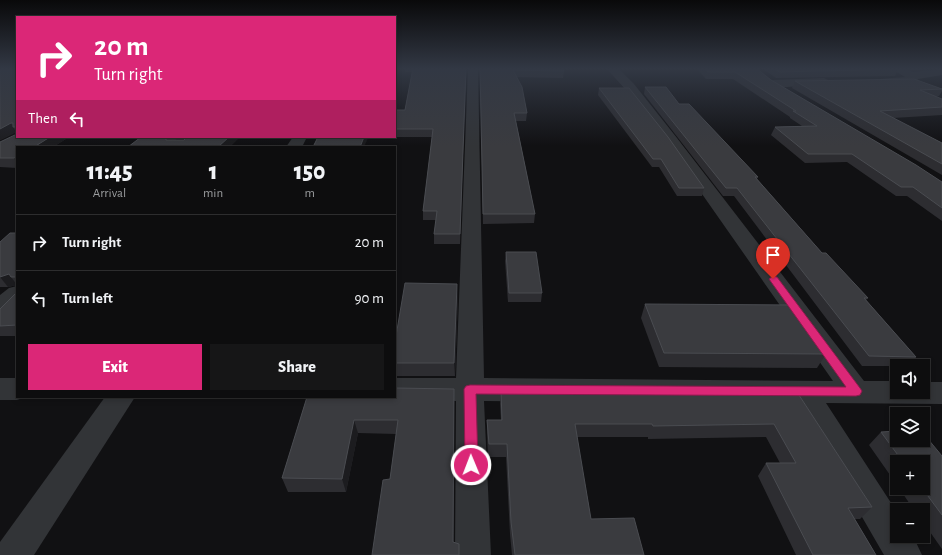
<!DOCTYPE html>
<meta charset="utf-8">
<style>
:root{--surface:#0d0d0e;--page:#161617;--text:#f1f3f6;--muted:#9a9c9e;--line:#2d2d2e;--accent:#db2777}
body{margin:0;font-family:"Alegreya Sans",sans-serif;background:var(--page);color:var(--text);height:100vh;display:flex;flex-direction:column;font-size:15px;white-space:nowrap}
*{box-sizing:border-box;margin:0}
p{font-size:13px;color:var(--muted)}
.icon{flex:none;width:22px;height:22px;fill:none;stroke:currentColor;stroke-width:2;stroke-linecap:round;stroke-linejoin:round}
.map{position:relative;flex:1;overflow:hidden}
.details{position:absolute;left:16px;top:146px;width:380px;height:252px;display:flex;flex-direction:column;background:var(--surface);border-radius:0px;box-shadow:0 2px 6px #0003,0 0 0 1px var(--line)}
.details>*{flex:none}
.banner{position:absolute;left:16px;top:16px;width:380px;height:122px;border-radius:0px;box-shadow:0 2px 6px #0003,0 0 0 1px var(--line);background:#db2777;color:#fff;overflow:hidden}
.tools{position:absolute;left:890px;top:359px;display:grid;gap:8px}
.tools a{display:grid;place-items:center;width:40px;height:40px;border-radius:0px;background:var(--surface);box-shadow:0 2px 6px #0003,0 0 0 1px var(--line);font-size:20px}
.pin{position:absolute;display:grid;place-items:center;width:34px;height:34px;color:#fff;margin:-41px -17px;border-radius:50% 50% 50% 0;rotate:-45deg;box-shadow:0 0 4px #0007}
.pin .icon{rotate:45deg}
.me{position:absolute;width:44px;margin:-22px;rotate:359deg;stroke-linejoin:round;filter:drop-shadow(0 0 3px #0008)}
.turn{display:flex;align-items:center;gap:14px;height:84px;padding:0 12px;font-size:18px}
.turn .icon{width:52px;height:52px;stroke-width:2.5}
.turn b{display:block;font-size:28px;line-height:34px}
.then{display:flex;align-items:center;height:38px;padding:0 12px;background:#0003;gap:8px;font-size:15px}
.eta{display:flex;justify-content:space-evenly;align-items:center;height:68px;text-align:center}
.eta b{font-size:24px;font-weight:800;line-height:28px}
.button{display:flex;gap:8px;margin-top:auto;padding:8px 12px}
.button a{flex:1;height:46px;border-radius:0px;background:var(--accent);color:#fff;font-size:16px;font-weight:800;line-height:46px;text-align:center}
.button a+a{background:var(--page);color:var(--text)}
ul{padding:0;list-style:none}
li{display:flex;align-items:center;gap:12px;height:56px;padding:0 12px;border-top:1px solid var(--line)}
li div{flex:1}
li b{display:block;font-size:15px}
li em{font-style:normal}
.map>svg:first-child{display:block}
</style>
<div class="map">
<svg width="942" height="555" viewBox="0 0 942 555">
<rect width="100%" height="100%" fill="#111113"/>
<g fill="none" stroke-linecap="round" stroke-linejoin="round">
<!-- street -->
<g fill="#323437" fill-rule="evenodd">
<path d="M468,68H478L484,378L833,381L667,144L626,90L606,68H618L634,84L677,138L864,381H897V392H923V382H942V404L826,403L897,512V536H913L922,555H884L796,403L484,401L491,555H455L456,401L395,400L386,397H395V378H456Z"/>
<path d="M890,68H904L913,72L942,69V75L918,79L917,82L913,83H880L878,81L880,79L905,77Z"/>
<path d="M824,78L828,80L830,82L828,84L773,88L769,86L767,84L769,82L773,80Z"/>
<path d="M293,137H307L302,147H286Z"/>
<path d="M17,286V306L8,314L0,316V295L9,288Z"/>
<path d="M0,378H17V397H26L17,400H0Z"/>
<path d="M105,397H135L34,555H0V542Z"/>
</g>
</g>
<!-- wall -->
<g fill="#2d2d31">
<path d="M17,68V133L16,132L0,140V69Z"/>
<path d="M405,68H466L460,244H434V234L436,220H423V211L432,137H318H395V110H405L412,72H405Z"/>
<path d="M480,68L564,71L563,78L517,77L527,113L526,121H516L535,214L534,223L483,224Z"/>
<path d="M696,68H756L771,80L942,182V221L907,196H896L847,162L805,163L771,135L775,127L802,126L790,118V117L733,79H706Z"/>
<path d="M762,68H896L898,69L895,76L776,78Z"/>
<path d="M908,68H936L922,70H911Z"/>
<path d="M795,81L942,89V91L939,96L935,97L942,99V115L893,118L942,143V175L792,88Z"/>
<path d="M645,87L679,104L758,177L757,179L822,253L868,298L866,300L916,357L908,366H862L734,196H723L644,94Z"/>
<path d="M599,88L704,188L702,196H677L659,167H652L598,95Z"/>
<path d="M17,137H69L53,147H17V168L0,167V142Z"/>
<path d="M17,233V285L8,287H0V242Z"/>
<path d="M506,252L542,293L541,302H508L505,261Z"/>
<path d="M17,292V336H0V309Z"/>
<path d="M458,297L455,376H395V342Z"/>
<path d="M645,304L826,354L817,368L659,367L641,318Z"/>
<path d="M454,389V543L459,555L390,479L396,434L358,433L346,492H288L282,478L307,397Z"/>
<path d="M501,391L653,393L797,392L872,507L860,519H855L876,555H796L758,476L766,463H780L766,437L648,439V437H577L591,519L644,555H512L510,534L506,457H488L487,433V420H501L500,404Z"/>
<path d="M881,432L942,456V549L923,522V510H914L899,488H923V462H897V485L869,445Z"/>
</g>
<!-- shaded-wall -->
<g fill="#1c1c1f">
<path d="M466,68L460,244V234Z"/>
<path d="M922,68H936L922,70Z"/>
<path d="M11,123L16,132L0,140V129Z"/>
<path d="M50,137H69L53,147H34Z"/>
<path d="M166,137H179L169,146L166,140Z"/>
<path d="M229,137H240L230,147H218Z"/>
<path d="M364,137H368V138L364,147H360Z"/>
<path d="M17,157V163L14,158Z"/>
<path d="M9,274L17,285L8,287L0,277Z"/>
<path d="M457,284L458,297L455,376L454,363Z"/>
<path d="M454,389V555L453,542Z"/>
<path d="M354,420L358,433L346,492L342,479Z"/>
</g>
<!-- building -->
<g fill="#3a3b3f" stroke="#4a4c51">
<path d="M1,68H17V127H13V123H11L0,129V69Z"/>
<path d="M413,68H466L460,234H434L437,211H423L433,129H395V110H405Z"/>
<path d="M480,68H563L564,71L513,70L522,87L527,113H514L535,214H483Z"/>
<path d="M704,68H756L771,80L916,165L942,182V208L913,187H901L852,154H808L775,127L817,126L793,111H796L735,72H708Z"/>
<path d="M774,68H896L898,69L779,72Z"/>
<path d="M914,79L942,89L920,90L942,99V107L880,111L942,143V164L795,81Z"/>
<path d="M645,87H666L679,104H689L758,177H755L822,253H826L868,298H864L916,357L869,356L737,188H726Z"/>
<path d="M599,88H629L668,137L704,188H679L661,159H653Z"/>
<path d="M17,134V137H50L34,147H17V157L14,158H0V142Z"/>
<path d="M141,137H166V140H184L187,137H229L218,147H128Z"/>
<path d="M318,137H364L360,147H313Z"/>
<path d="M10,233H17V277H11L9,274L0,277V242Z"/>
<path d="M506,252H536L542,293H509Z"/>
<path d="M405,283L457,284L454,363H395V342Z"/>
<path d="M17,292V325L0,326V309Z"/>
<path d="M645,304L791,305L826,354L664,353Z"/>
<path d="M395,388L454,389L453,542L459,544V555H372L383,480L390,479L398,420H354L342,479L282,478L307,397H395Z"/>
<path d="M501,391L653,392V393L797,392L872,507L848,508L876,555H813L766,463H796L774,424L653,426L652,424H575L591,519L634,518L644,555H515L511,522L507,444H489L487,420H502Z"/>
<path d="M897,431V440H923V433L942,456V515L922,488H923V462H903L881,432Z"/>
</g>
<!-- sky -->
<linearGradient id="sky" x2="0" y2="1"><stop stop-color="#09090a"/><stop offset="0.47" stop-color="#323844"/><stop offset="1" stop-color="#323844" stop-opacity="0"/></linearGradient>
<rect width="942" height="146" fill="url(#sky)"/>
<!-- route -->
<path fill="#db2777" stroke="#8e194d" d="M773,276L777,277L860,388L862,391L860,395L856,396L476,394L478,465L476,469L471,471L467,469L465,465L464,389L466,386L470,385L846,387L769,279Z"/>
</svg>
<div class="tools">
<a><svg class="icon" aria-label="sound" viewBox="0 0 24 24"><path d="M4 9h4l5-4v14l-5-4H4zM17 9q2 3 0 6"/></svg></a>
<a><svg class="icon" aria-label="layers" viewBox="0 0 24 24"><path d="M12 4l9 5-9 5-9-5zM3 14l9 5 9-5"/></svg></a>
<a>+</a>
<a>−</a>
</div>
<div class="pin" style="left:773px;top:279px;background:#d93025"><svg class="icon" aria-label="arrive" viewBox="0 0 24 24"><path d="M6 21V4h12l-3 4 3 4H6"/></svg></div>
<svg class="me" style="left:471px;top:465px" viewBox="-20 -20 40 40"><circle r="17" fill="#db2777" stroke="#fff" stroke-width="3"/><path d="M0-11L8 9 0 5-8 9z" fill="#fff"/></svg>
<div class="banner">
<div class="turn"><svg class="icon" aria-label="right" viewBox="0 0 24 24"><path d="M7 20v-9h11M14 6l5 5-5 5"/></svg><div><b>20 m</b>Turn right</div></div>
<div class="then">Then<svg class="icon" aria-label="left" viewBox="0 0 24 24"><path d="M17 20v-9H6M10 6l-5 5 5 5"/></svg></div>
</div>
<section class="details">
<div class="eta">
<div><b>11:45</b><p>Arrival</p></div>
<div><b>1</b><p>min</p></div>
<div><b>150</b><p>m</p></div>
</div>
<ul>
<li><svg class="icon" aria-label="right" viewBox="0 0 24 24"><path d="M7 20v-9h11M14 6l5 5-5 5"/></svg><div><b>Turn right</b></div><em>20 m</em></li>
<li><svg class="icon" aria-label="left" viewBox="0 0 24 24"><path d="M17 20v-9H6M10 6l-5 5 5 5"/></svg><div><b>Turn left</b></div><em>90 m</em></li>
</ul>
<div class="button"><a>Exit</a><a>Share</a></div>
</section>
</div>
